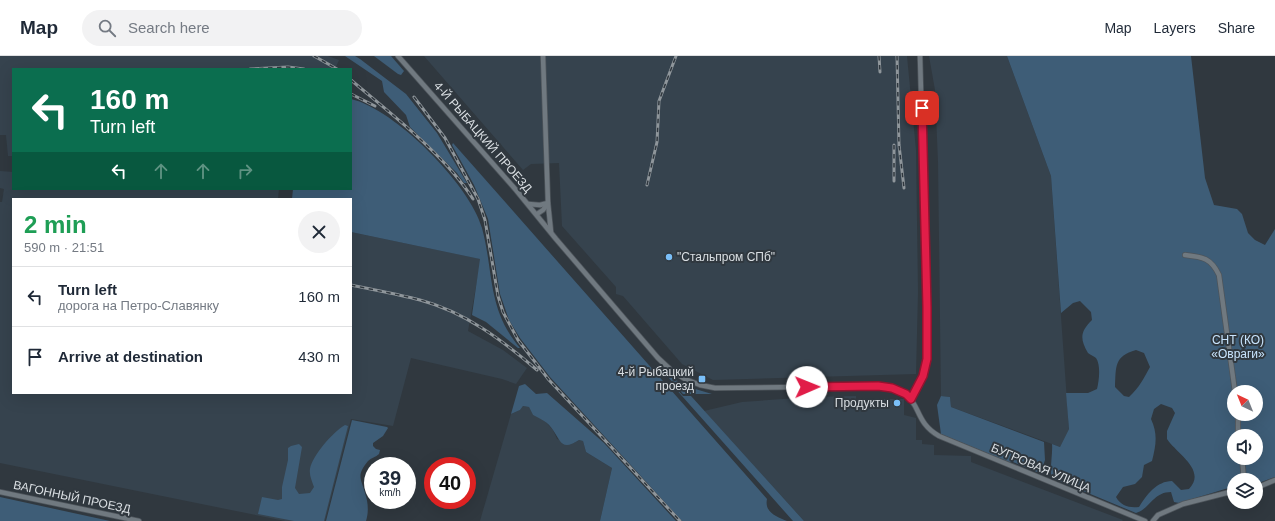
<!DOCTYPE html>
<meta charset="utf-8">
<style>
:root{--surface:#fff;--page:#f2f2f3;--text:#1f2937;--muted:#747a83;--line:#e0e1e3}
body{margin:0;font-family:Helvetica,sans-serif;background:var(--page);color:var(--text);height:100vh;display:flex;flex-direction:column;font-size:15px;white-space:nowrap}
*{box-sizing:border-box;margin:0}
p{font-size:13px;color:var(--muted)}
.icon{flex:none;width:22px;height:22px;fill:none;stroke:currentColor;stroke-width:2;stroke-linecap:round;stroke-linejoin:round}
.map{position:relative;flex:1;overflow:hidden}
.side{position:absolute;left:12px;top:142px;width:340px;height:196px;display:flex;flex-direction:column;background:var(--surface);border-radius:0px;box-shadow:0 4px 16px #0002}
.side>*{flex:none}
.guide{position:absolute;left:12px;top:12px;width:340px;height:122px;border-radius:0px;box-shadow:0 4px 16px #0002;background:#0b6e4f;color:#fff;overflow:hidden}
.needle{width:26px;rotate:317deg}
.buttons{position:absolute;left:1227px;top:329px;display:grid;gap:8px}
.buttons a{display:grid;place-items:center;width:36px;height:36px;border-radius:50%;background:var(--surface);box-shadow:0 4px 16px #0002;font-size:20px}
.speed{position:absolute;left:364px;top:401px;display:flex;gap:8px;font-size:20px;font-weight:700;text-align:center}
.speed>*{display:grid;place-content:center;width:52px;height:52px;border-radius:50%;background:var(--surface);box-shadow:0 4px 16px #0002;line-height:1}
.speed small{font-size:10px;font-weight:400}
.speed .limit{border:6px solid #d22;background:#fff;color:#111}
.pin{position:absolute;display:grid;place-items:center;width:34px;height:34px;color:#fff;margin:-17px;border-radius:8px;box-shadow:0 2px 6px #0006}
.me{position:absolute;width:44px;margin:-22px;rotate:89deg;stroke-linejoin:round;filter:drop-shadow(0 0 3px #0008)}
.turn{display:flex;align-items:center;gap:14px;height:84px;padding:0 12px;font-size:18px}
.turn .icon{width:52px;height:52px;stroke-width:2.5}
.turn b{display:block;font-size:28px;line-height:34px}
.lanes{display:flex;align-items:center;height:38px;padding:0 12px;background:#0003;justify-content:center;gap:20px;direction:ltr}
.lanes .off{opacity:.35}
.round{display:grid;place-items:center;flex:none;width:42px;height:42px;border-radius:21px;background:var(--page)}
.summary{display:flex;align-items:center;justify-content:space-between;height:68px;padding:0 12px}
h1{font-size:24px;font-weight:800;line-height:30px;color:#1e9e55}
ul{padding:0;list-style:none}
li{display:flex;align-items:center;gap:12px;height:60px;padding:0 12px;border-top:1px solid var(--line)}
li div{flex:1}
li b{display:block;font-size:15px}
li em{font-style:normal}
header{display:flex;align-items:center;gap:24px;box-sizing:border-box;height:56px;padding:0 20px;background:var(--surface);border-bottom:1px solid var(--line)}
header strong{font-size:19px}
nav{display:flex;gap:22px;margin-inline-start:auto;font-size:14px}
.search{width:280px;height:36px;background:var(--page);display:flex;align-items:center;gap:10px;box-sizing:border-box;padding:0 14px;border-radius:22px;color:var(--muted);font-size:15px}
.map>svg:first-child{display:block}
</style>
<header>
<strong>Map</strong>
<div class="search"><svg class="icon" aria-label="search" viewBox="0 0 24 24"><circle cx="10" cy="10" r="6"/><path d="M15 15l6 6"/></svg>Search here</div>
<nav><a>Map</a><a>Layers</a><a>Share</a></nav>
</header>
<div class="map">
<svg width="1275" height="465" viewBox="0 0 1275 465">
<rect width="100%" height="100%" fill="#30383f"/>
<!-- built -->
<g fill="#36434e">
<path d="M0,0H328L339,4L335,13H13V100H8L6,79H0Z"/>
<path d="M424,0H907L916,94L918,236L916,318L713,324L682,308L623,240L616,238V231L562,170L559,107L531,108L523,114Z"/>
<path d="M929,0H1007L1051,120L1069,373L1060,391L951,351L950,341L941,340L938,106L935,34Z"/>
<path d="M0,115L13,116V133H279L278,143H13V337H351V176L481,203L468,275L503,294L527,312L516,328L502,323L411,302L393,370L351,363L325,465H285L0,407V146H2L4,133L0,132Z"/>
<path d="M856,340V343H904V359L916,362V384H922V388L934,389V399L971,400V406L1123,464L1122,465H804L704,355L742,346L810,341Z"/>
<path d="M523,350L529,351L533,359L544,364L553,374L557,383L574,387L579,384L583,385L586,396L612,412L600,465H480L511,358L520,354Z"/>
</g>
<!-- green -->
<g fill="#3e5d77" fill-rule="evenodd">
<path d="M345,0H355L360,3L406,38L437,77L467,127H464L457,117L410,71L406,59L384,36L382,25Z"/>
<path d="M374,0H391L404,15L401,19L398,18Z"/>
<path d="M1007,0H1191L1205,122L1214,149L1237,153L1242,158L1248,177L1255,184L1265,189L1275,173V421L1256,428V424H1234V431L1225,433L1179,447L1174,446L1171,436C1153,436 1150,453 1136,457L1052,422C1049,417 1053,397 1052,388L1060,391L1069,373L1066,337H1088L1097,333C1099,325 1101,309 1096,302C1094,300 1090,299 1088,297C1079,282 1081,275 1092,264L1091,256L1080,245L1073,247L1061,257L1051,120ZM1136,294L1144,297L1150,311C1144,322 1139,332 1129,341L1124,340L1115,331C1116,311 1114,300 1136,294ZM1234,336H1256V358H1234ZM1161,348L1172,352L1175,357L1167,375V383C1177,398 1207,414 1189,433L1181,434L1172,425C1157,425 1146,439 1139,451C1129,452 1121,450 1116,441L1123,431L1135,428L1142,421L1144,409L1152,405C1156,389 1158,378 1151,363L1154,353ZM1234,380H1256V402H1234Z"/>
<path d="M351,43C395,53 470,129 482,172C494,217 487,253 520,292H518L486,266L472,259L480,203L351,176V143H292L293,133H351Z"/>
<path d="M453,87L767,443C764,457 778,461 787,465H682L550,321L520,282L509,264L500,238L488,163L474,129L452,89Z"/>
<path d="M661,313L679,326L692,332L712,338H683Z"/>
<path d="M525,328L536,338L547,337L604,387L676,465H600L612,412L586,396L583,385L579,384C562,395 561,386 553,374C548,366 541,363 533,359L529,351L523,350L520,354L511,358L519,330Z"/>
<path d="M674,331H675L683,340H691L804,465H793Z"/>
<path d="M941,340L950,341L951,351L1044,386L1045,404L1042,413L1037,416L1013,406H1009L941,378L937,349Z"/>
<path d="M352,364L387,371L388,372L383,380L373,387V390L376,393L380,394L379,398C376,401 371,402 368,405C356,420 361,422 365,437C368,446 369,455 366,465H326Z"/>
<path d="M345,369L348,370L324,465H294L258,458L262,441L278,444L282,443V431L288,404V392L291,390L299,388L302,391L295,432L299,438L310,437L314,431C312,425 309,419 310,413C312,400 333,376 345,369Z"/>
<path d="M0,441L110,465H0Z"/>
</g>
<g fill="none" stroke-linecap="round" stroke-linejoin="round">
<!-- minor casing -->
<g stroke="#4e555b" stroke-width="6">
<g id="minor">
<path d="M398,0L516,134L556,183L658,302L672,315L685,323L700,329L715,332L878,330C928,335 907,362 939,380L1145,465"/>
<path d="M528,148L540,149L548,147L551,176"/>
<path d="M537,158L543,154L548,147L543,0"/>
<path d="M1185,199C1203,201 1211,202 1219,219L1235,336"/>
<path d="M911,343L923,320L927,303V251L920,0"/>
<path d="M1238,380V358"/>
<path d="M1242,402L1244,424"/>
<path d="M1256,432L1275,424"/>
<path d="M0,436L139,465"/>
<path d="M1153,465L1158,459L1183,448L1234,435"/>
</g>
</g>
<!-- minor -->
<use href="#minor" stroke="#707980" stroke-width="4.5"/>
<!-- rail casing -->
<g stroke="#8f969b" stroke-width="3">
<g id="rail">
<path d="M314,0L337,13"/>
<path d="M879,0L880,16"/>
<path d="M897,0L899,89L904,132"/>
<path d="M250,13L288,11L304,13"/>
<path d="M351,24C391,58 445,99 473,143"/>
<path d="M351,38L375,50"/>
<path d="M414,41L445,82L478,143L485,164L498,240L503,256L518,284L549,324L680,465"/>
<path d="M894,89V125"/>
<path d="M647,129L657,86L659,45L676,0"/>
<path d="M351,229C374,234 397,238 420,244C465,256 502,284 537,314"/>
</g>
</g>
<!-- rail -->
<use href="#rail" stroke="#30383f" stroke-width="1.5" stroke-dasharray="4.5" stroke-linecap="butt"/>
</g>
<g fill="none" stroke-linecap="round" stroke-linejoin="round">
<!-- route casing -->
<g stroke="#92132f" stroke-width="10">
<path id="route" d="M807,331L878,330L892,332L906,338L911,343L923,320L927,303V251L922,52"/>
</g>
<!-- route -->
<use href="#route" stroke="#e11d48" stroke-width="7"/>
</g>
<!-- markers -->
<g fill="#7abff8" stroke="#30383f" stroke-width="1.5">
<circle cx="669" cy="201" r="4"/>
<rect x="698" y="319" width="8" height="8" rx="2"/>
<circle cx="897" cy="347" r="4"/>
</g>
<g text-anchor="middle" stroke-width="4" stroke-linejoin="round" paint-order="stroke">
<!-- street labels -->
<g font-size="12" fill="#dadfe3" stroke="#30383f">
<text transform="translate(483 81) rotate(49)" y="4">4-Й РЫБАЦКИЙ ПРОЕЗД</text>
<text transform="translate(1041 412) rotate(23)" y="4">БУГРОВАЯ УЛИЦА</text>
<text transform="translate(72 441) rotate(12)" y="4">ВАГОННЫЙ ПРОЕЗД</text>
</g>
<!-- poi labels -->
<g font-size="12" fill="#dadfe3" stroke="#30383f" text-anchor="end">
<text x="677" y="205" text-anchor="start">"Стальпром СПб"</text>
<text x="694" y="320">4-й Рыбацкий<tspan x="694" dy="14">проезд</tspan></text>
<text x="889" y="351">Продукты</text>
</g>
<!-- park labels -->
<g font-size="12" fill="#c8e4fd" stroke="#30383f">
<text x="1238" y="288">СНТ (КО)<tspan x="1238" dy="14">«Овраги»</tspan></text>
</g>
</g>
</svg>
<div class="buttons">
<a><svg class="needle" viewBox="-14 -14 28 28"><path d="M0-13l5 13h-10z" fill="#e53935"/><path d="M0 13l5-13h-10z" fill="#747a83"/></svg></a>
<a><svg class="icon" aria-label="sound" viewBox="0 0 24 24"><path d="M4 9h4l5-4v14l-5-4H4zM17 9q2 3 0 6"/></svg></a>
<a><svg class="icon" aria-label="layers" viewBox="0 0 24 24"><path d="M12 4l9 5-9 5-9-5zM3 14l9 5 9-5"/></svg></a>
</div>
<div class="speed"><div>39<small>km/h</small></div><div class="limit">40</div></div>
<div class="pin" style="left:922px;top:52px;background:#d93025"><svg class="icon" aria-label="arrive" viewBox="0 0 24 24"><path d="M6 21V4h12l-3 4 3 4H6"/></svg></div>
<svg class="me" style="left:807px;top:331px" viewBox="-20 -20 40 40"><circle r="19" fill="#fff"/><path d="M0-13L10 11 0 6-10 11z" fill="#e11d48"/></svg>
<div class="guide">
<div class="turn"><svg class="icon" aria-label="left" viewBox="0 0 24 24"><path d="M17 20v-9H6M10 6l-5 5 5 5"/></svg><div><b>160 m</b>Turn left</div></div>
<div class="lanes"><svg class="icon" aria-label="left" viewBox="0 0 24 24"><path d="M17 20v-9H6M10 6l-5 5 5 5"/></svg><svg class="icon off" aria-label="ahead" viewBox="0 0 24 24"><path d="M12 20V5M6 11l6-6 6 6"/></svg><svg class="icon off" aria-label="ahead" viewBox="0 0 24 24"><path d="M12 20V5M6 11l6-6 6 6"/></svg><svg class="icon off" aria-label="right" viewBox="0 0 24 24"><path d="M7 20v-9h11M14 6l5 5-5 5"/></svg></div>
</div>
<section class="side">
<div class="summary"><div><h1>2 min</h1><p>590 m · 21:51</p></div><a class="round"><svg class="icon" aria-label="close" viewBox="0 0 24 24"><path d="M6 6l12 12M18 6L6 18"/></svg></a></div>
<ul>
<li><svg class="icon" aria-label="left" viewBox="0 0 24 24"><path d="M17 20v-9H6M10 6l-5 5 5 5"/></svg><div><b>Turn left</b><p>дорога на Петро-Славянку</p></div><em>160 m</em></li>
<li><svg class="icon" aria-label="arrive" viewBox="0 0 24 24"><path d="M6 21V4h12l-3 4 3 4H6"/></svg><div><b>Arrive at destination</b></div><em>430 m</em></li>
</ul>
</section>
</div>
